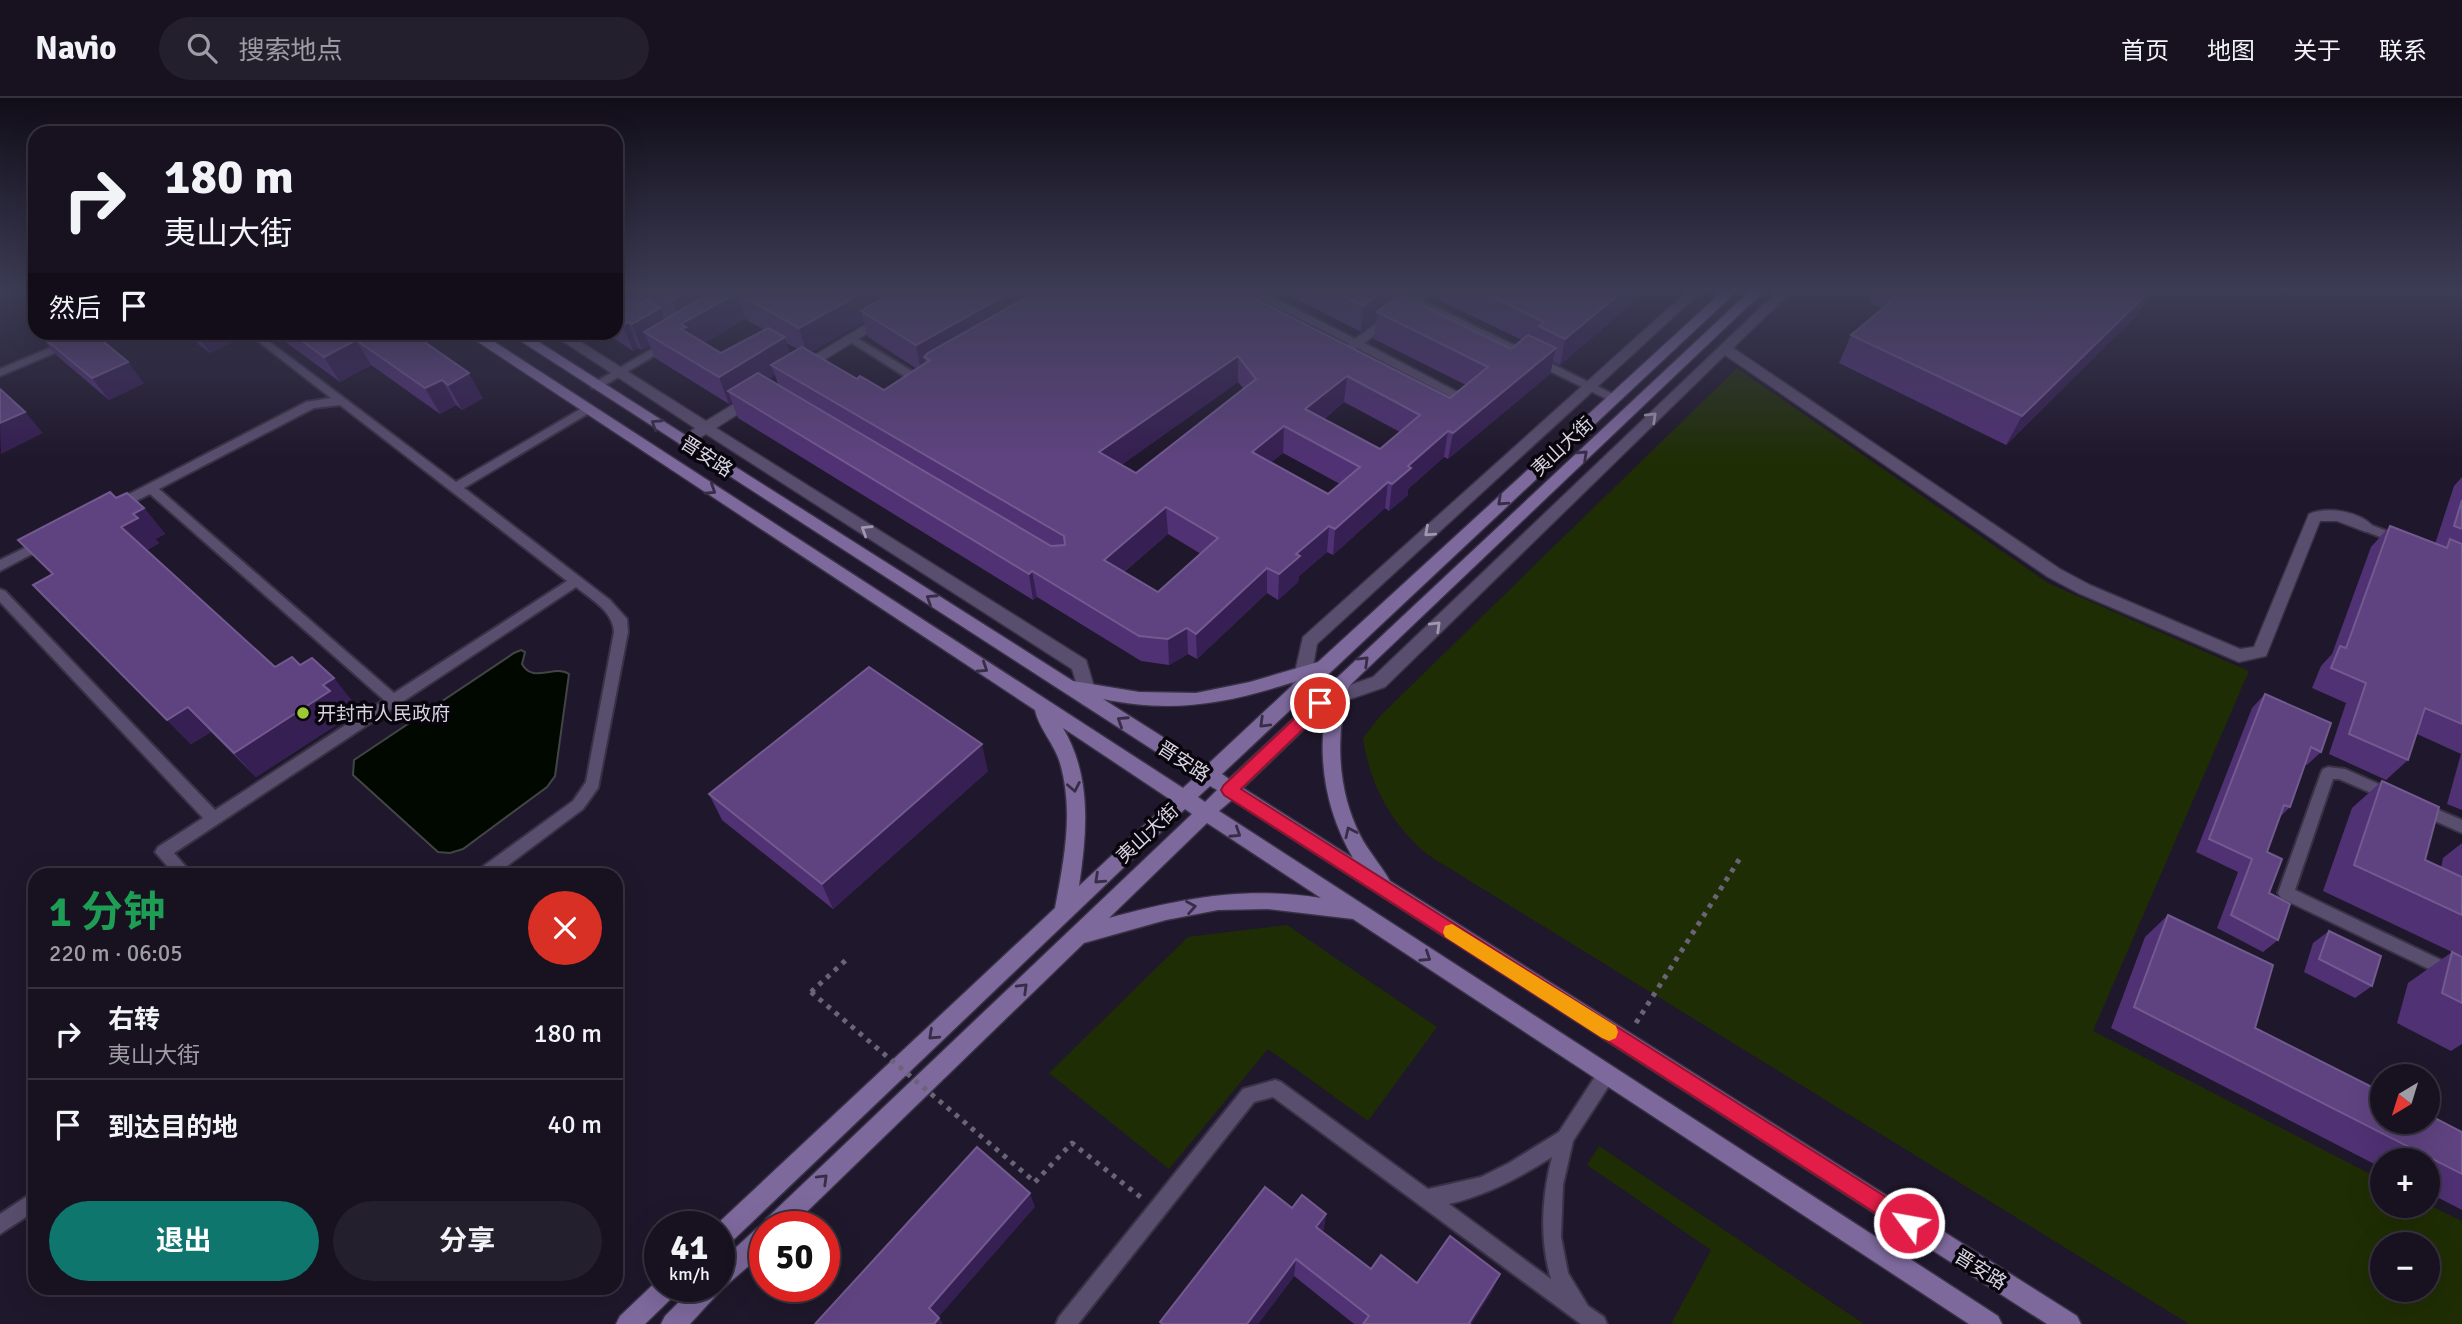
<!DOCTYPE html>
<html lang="zh">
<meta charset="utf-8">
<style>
:root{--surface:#171120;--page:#241f2d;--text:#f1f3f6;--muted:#9e9da5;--line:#36313e;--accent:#0f766e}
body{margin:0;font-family:Signika,"Noto Sans SC",sans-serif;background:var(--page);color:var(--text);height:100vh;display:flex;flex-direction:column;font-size:26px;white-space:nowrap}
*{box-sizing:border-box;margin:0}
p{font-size:23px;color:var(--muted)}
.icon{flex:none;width:38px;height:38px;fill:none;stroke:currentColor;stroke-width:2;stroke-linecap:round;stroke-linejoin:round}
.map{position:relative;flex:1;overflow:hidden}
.sheet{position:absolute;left:28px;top:770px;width:595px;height:427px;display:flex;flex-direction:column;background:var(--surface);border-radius:21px;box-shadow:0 7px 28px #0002,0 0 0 2px var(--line)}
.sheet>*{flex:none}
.hud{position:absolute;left:28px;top:28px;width:595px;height:214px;border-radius:21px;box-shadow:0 7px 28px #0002,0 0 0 2px var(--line);background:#171120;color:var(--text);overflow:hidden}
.needle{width:46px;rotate:218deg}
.tools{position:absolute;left:2370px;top:966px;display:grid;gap:14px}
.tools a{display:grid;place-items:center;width:70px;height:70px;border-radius:50%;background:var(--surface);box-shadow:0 7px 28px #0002,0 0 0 2px var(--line);font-size:35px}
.speed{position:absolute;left:644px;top:1113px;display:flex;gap:14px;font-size:35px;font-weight:700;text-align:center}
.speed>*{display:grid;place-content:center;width:91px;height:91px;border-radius:50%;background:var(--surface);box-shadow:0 7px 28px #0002,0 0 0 2px var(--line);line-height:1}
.speed small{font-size:18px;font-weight:400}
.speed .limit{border:10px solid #d22;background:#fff;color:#111}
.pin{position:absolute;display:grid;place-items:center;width:60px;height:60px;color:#fff;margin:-30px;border:4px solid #fff;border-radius:50%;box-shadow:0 2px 7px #0007}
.me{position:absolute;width:77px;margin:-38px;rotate:302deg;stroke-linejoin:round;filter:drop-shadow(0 0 5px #0008)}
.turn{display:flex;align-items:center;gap:24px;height:147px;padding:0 21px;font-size:32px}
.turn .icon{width:91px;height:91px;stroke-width:2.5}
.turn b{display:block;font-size:49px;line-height:60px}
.then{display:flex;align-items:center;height:66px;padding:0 21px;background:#0003;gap:14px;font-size:26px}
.round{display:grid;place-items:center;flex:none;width:74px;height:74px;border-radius:37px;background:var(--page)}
.headline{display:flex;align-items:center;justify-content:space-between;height:119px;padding:0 21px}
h1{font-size:42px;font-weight:700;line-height:52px;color:#1e9e55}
.cta{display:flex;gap:14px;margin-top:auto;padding:14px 21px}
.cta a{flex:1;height:80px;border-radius:42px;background:var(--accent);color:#fff;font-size:28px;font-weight:700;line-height:80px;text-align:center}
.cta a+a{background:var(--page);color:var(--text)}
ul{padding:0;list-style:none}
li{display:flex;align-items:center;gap:21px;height:91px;padding:0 21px;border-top:2px solid var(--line)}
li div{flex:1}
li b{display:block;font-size:26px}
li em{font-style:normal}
header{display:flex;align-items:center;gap:42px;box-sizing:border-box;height:98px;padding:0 35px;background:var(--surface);border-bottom:2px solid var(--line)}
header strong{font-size:33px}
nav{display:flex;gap:38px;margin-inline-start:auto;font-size:24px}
.search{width:490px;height:63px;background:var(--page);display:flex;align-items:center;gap:18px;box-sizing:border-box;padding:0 24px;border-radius:38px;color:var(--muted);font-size:26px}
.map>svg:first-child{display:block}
</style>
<header>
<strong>Navio</strong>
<div class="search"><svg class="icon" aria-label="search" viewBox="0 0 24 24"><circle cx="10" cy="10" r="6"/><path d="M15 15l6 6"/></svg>搜索地点</div>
<nav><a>首页</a><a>地图</a><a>关于</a><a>联系</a></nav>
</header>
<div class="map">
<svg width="2462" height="1226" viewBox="0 0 2462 1226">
<rect width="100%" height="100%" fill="#1f172b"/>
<!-- green -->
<g fill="#1f2d04" fill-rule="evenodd">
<path d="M1737,270L2048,485L2249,573L2093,933L2382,1082V1108H2427V1106L2462,1123V1226H2189L1428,757C1391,726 1370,687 1363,640L1381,617ZM2382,1146H2427V1192H2382Z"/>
<path d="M1287,827L1437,929L1368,1023L1268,951L1169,1071L1049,975L1188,839Z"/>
<path d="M1599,1048L1864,1226H1671L1711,1152L1587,1067Z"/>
</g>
<!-- water -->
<path fill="#010800" stroke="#424544" stroke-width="2" d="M521,552L525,554L522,566C533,586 554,566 569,576L555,678L547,689L463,751L450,755L438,754L353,677L354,662L514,555Z"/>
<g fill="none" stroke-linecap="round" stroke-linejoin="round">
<!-- service casing -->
<g stroke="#393145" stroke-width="4">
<g id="service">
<path d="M1249,191H1258L1355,241L1385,219H1393V223L1364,245L1463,297L1461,300H1453L1357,250L1353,253H1345L1344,251L1349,246L1249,195Z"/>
<path d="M1385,191H1399L1414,198L1423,191H1435L1422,202L1621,300L1615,304L1611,303L1415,207L1405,209L1404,207L1407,203Z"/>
<path d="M88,234H104L0,278V271Z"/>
<path d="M850,236L920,278L927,279L929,281L923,285H915L846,241L845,239Z"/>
<path d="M263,239L456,384L584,309L588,308L594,312L464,390L610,502L627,521L628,534L598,690L583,711L495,777H475L478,772L573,703L586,684L614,534C613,513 592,502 576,489L174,755L193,777H175L155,754L158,749L203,720L0,504V491L5,493L215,712L384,602L150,396L120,411L116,412L110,408L112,405L306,304L331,300L259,244V240ZM340,307L567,483L394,595L159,391L314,310Z"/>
<path d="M668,242L673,245L672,247L600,290H592L590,287Z"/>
<path d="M2366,425L2405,440L2407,443L2401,447L2362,432L2360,429L2362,426Z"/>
<path d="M45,440L51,444L49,447L0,473V462Z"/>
<path d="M2328,669L2345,671L2397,694L2399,698L2397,702L2392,704L2339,681H2333L2295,792L2462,872V887L2281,800L2278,795L2321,675L2323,671Z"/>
<path d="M2420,704L2462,722V735L2415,714L2413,710L2415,706Z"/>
<path d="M1606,969L1612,971L1615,977L1612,983L1573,1043L1563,1087L1561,1139L1568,1175L1588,1208L1604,1219L1607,1226H1581L1273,999L1254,1004L1078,1226H1056L1059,1219L1243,991L1275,982L1281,984L1428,1091L1481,1079L1509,1065L1559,1034L1600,971ZM1552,1059C1542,1098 1539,1141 1551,1181L1449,1106C1487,1097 1519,1080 1552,1059Z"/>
<path d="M35,1093V1113L0,1136V1116Z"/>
</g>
</g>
<!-- minor casing -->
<g stroke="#393145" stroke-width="3">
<g id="minor">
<path d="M1690,191H1704L1317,546L1309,591L1306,596H1294L1291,591L1303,539Z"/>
<path d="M1780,191H1794L1733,250L2060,471L2090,487L2240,551L2254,549L2309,416C2327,408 2360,413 2374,429L2366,434L2337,423H2320L2266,558L2239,564L2078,495L2048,479L1725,257L1385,589L1327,609L1321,607L1318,602L1321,597L1373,579Z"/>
<path d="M886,214L893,218L891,221L804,274L799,275L792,271Z"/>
<path d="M549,234H565L706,323L750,296H760V302L716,330L1086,562L1098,602L1095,607H1083L1072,571L706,336L689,346H679L677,343L695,330Z"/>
</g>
</g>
<!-- secondary casing -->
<g stroke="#393145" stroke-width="3">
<g id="secondary">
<path d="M1725,191H1739L1222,676L1229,681L1752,191H1766L1349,588C1335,637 1337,691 1360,737C1368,753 1381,767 1390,783L2077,1218L2081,1226H2047L1232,702L1219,713L1998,1218L2002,1226H1969L1353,821L1267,811L1218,812L1166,822L1084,845L791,1129H765V1154L722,1191L690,1226H661L665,1218L695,1188H719V1165L757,1130L763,1127L766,1121L1192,716L1185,711L727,1148L719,1151V1129H714L1055,810C1064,762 1074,713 1060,665C1055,647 1038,629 1035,612L463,234H479L1183,690L1195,679L507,234H523L1073,583L1139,594L1196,595L1250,584L1318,564ZM1297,583L1207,667L1103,601C1175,616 1228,605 1297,583ZM1326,610C1317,662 1326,714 1353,760L1243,690ZM1063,630L1171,702L1079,788C1087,734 1092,679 1063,630ZM1210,688L1217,692L1205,704L1198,699ZM1207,725L1321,800C1244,788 1183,800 1109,820Z"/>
<path d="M660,1180V1188H680L676,1196L645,1226H616L620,1218Z"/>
</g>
</g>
<!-- path -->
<g stroke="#6b6476" stroke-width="5" stroke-dasharray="4.5 6" stroke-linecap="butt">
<path d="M811,894L846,862"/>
<path d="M1636,925L1742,757"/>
<path d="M1035,1084L1072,1045L1143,1101"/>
</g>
<!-- service -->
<use href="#service" fill="#5a4e6e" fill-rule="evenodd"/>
<!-- minor -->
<use href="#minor" fill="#5a4e6e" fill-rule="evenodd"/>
<!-- secondary -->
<use href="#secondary" fill="#7d699c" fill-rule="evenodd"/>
<!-- path-bridge -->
<path stroke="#6b6476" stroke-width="5" stroke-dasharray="4.5 6" stroke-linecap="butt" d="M811,894L1035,1084"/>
</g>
<!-- wall -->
<g fill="#503174" fill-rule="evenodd">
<path d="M15,191H35V208Z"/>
<path d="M616,191H1236L1450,300L1466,287L1374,241L1376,223L1361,234L1277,191H1403L1402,199L1511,251L1522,242L1430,198L1431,191H1649L1560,267L1553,264L1550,276L1448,361L1444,359L1408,391V397L1389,413L1385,410L1333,457L1327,454L1299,478L1298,484L1278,502L1267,495L1197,561L1188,556L1169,567L1141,563L1037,499L1033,502L738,320L732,304L729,306L655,260L650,248L642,252L638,250L633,253L604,234H616ZM745,221L764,232L721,255L704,245ZM864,224L868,239L917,271L884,292L857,281L811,254ZM786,245L798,251L790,256ZM775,277L778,286L769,281ZM1238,284L1244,291L1136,375L1121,367ZM1344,304L1400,334L1380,351L1324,321ZM1283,355L1340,386L1328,396L1271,364ZM1168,436L1201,456L1158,494L1124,474Z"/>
<path d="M1874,191H2153L2138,216L2006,347L1839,265L1851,237L1882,211L1869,204Z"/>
<path d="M183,234H239L242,239L210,255Z"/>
<path d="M272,234H410L483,300L462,312L456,307L440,316L371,267L340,284Z"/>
<path d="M39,236L144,285L109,302L56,257Z"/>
<path d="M2462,379V712L2447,706L2461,656L2417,636L2408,662L2386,682L2329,656L2346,605L2312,590L2321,568L2332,556L2371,449L2390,428L2435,446L2454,388Z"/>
<path d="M144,410L165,436L155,441L159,445L147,452L275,569L300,567L354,605L344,611L350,618L256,679L211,634L191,646L33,487L52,476L18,442Z"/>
<path d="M2265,596L2321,654L2307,667L2305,666L2290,709L2281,718L2267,754L2269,795L2278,842L2263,854L2217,830L2238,774L2196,754L2252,610Z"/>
<path d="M988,673L833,811L722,722L709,696Z"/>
<path d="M2382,683L2425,762L2441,770L2443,760L2462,745V946L2451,953L2397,925L2408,885L2452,854L2323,793L2352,710Z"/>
<path d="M2168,817L2255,930L2462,1034V1112L2427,1094V1062H2382V1070L2111,930L2145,839Z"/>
<path d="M2329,833L2372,888L2355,900L2304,874L2313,845Z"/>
<path d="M1292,1110L1326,1116L1323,1134L1371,1171L1417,1185L1492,1193L1471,1226H1354L1294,1178L1258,1226H1161L1160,1224Z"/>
</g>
<!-- shaded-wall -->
<g fill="#361f52">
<path d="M692,191H745L737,195L745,221L694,251L681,231L682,226L673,202Z"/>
<path d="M869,191H920L861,213L864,224L807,256L799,230Z"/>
<path d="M1017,191H1067L924,259L927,271L921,274L916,247Z"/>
<path d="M1386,191H1403L1402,203L1377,214L1376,223L1361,234L1363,208Z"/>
<path d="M1625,191H1649L1560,267L1565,241Z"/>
<path d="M2152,191H2153L2138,216L2006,347L2022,318Z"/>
<path d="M660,210L670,236L644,234L650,248L642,252L632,226Z"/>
<path d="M628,224L638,250L633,253L623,227Z"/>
<path d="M195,234H239L242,239L210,255Z"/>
<path d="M785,239L793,266L771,267L775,277L739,299L728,293L732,304L729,306L719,279Z"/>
<path d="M356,242L371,267L340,284L324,259Z"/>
<path d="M1556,250L1550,276L1448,361L1453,335Z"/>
<path d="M1238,258V284L1101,381L1099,354Z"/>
<path d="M128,264L144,285L109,302L92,280Z"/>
<path d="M469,275L483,300L462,312L448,287Z"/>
<path d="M1347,278L1344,304L1303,337L1305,311Z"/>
<path d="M442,282L456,307L440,316L425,290Z"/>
<path d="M25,314L43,335L1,356L0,325Z"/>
<path d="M1284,328L1283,355L1252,380V354Z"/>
<path d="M1448,333L1444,359L1408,391V397L1389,413L1392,386L1408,368Z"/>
<path d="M1388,384L1385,410L1333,457L1335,431Z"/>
<path d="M1166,409L1168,436L1107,488L1104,462Z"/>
<path d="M144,410L165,436L155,441L159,445L143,454L121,429L133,416Z"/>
<path d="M1329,428L1327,454L1299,478L1298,484L1278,502L1279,476L1296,456Z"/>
<path d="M1267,470V495L1197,561L1196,536Z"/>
<path d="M1032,473L1037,499L1033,502L1029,476Z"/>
<path d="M1187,530L1188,556L1169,567L1168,541Z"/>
<path d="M334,580L354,605L344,611L350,618L256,679L234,655L323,587Z"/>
<path d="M188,609L211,634L191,646L167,622Z"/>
<path d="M982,646L988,673L833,811L822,786Z"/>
<path d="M1030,1095L1035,1109L936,1222L929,1210Z"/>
<path d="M1326,1116L1323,1134L1316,1129Z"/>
<path d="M1296,1161L1294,1178L1258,1226H1247Z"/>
<path d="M1500,1176L1492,1193L1471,1226H1469Z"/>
<path d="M939,1220L943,1226H934Z"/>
</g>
<!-- building -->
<g fill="#5f4380" stroke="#725a8f" stroke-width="2" fill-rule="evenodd">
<path d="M23,191H35V201Z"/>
<path d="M616,191H629L660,210L632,226L628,224L623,227L616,222Z"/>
<path d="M654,191H692L673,202Z"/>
<path d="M717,191H869L799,230L737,195L681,226L686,229L681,231L721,255L768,230L785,239L719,279L644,234Z"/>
<path d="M898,191H1017L916,247L861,213Z"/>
<path d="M1041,191H1236L1450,300L1488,269L1377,214L1400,197L1511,251L1528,237L1556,250L1453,335L1448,333L1408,368L1411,370L1392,386L1388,384L1335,431L1329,428L1296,456L1300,458L1279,476L1267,470L1196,536L1187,530L1168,541L1139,538L1032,473L1029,476L728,293L758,275L1051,448L1065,447L1064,438L771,267L802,249L857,281L860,278L884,292L930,262L924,259L928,255ZM1238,258L1256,281L1136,375L1099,354ZM1347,278L1420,317L1380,351L1305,311ZM1284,328L1360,369L1328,396L1252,354ZM1166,409L1218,440L1158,494L1104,462Z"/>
<path d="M1330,191H1386L1363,208Z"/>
<path d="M1475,191H1546L1558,192L1559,191H1625L1565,241L1539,228L1544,224Z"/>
<path d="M1906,191H2152L2022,318L1851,237Z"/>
<path d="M42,234H92L128,264L92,280L39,236Z"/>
<path d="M290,234H410L469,275L448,287L442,282L425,290L356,242L324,259Z"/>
<path d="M0,291L25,314L0,325Z"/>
<path d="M110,394L116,400L127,395L144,410L133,416L138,420L121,429L275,569L292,559L300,567L312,560L334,580L323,587L330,593L234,655L188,609L167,622L33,487L53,476L18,442Z"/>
<path d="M2462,402V431L2454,428Z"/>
<path d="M2390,428L2447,450L2450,441L2462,446V626L2425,610L2408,662L2349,636L2366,585L2331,570L2340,548L2346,550Z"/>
<path d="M869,569L982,646L822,786L709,696Z"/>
<path d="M2265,596L2331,625L2321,654L2311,649L2290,709L2284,707L2267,754L2282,761L2269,795L2290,806L2278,842L2231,817L2252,761L2209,741Z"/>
<path d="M2382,683L2439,709L2425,762L2462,779V817L2354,767Z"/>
<path d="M2168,817L2273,867L2255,930L2382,994V1024H2427V1016L2462,1034V1076L2134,909Z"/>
<path d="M2329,833L2381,858L2372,888L2319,861Z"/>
<path d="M2452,854L2462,859V905L2442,895Z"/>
<path d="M977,1049L1030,1095L929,1210L939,1220L934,1226H815Z"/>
<path d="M1265,1089L1292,1110L1302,1097L1326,1116L1316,1129L1371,1171L1381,1157L1417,1185L1450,1138L1500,1176L1469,1225L1470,1226H1363L1369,1218L1296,1161L1247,1226H1163L1160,1224Z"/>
</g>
<!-- one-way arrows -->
<defs><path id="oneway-chevron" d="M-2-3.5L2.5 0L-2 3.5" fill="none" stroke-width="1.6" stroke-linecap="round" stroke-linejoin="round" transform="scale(1.75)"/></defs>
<g stroke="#a098ae">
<use href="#oneway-chevron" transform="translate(1652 319) rotate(-44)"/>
<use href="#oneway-chevron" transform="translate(866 432) rotate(-148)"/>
<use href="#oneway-chevron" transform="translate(1429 434) rotate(138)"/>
<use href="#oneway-chevron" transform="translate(1436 528) rotate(-44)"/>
</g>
<g stroke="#372d46">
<use href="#oneway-chevron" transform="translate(656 326) rotate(-147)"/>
<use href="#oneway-chevron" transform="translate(1583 357) rotate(-43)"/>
<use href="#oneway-chevron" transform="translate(711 392) rotate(33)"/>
<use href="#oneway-chevron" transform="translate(1502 403) rotate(137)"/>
<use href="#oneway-chevron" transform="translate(931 501) rotate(-147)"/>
<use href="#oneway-chevron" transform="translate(1364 563) rotate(-44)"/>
<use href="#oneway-chevron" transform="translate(983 570) rotate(33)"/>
<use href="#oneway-chevron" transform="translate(1122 623) rotate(-147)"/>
<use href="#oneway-chevron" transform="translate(1264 625) rotate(136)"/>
<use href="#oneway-chevron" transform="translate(1074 689) rotate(79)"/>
<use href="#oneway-chevron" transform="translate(1350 734) rotate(-115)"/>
<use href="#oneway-chevron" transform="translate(1236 735) rotate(33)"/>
<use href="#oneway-chevron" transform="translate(1099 781) rotate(137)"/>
<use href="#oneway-chevron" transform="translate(1191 809) rotate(-10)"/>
<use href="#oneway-chevron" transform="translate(1426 859) rotate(33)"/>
<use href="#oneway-chevron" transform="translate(1023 890) rotate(-44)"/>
<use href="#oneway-chevron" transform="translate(933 937) rotate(137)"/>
<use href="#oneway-chevron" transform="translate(823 1081) rotate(-44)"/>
</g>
<!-- sky -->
<linearGradient id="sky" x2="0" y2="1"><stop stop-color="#110d18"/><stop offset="0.53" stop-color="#3c3c55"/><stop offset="1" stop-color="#3c3c55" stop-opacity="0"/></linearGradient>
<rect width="2462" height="363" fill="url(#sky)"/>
<!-- route -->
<path fill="#e11d48" stroke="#92132f" stroke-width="2" d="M1320,599L1326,601L1328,605L1326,609L1241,691L1916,1118L1919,1125L1916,1132L1909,1135L1902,1132L1224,697L1221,692L1224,687L1315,601Z"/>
<!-- slow -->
<path fill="#f59e0b" d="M1452,826L1616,928L1618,934L1616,940L1609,943L1602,940L1445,839L1443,834L1445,828Z"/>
<!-- markers -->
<circle fill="#9acb35" stroke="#08050d" stroke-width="2.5" cx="303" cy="615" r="7"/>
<g text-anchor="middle" stroke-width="7" stroke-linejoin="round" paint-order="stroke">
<!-- street labels -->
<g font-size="19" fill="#d9d4e2" stroke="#08050d">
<text transform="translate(1562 348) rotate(-43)" y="7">夷山大街</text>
<text transform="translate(707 358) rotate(33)" y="7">晋安路</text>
<text transform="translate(1184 663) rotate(33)" y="7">晋安路</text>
<text transform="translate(1147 735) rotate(-43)" y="7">夷山大街</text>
<text transform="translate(1981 1171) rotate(32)" y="7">晋安路</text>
</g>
<!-- poi labels -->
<g font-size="19" fill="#d9d4e2" stroke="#08050d" text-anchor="start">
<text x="317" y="622">开封市人民政府</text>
</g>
</g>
</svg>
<div class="tools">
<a><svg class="needle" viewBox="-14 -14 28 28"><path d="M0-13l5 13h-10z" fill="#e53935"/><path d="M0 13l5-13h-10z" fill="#9e9da5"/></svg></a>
<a>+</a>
<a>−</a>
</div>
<div class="speed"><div>41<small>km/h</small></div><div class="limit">50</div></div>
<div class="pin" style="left:1320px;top:605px;background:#d93025"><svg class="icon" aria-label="arrive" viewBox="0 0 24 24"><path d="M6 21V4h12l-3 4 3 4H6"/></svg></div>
<svg class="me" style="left:1909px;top:1125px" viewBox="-20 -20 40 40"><circle r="17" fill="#e11d48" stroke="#fff" stroke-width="3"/><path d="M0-11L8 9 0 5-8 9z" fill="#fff"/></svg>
<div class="hud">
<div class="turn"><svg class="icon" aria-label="right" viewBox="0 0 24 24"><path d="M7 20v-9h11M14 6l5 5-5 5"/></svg><div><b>180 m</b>夷山大街</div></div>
<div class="then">然后<svg class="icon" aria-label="arrive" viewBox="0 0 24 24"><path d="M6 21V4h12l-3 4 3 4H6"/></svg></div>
</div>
<section class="sheet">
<div class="headline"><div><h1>1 分钟</h1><p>220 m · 06:05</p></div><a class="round" style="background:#d93025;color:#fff"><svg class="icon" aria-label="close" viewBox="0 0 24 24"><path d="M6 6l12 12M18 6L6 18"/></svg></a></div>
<ul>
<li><svg class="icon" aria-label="right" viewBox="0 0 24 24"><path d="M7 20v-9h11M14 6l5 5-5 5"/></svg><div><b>右转</b><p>夷山大街</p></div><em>180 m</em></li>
<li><svg class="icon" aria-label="arrive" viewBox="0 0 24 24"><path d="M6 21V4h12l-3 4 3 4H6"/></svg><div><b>到达目的地</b></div><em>40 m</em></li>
</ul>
<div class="cta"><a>退出</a><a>分享</a></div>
</section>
</div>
